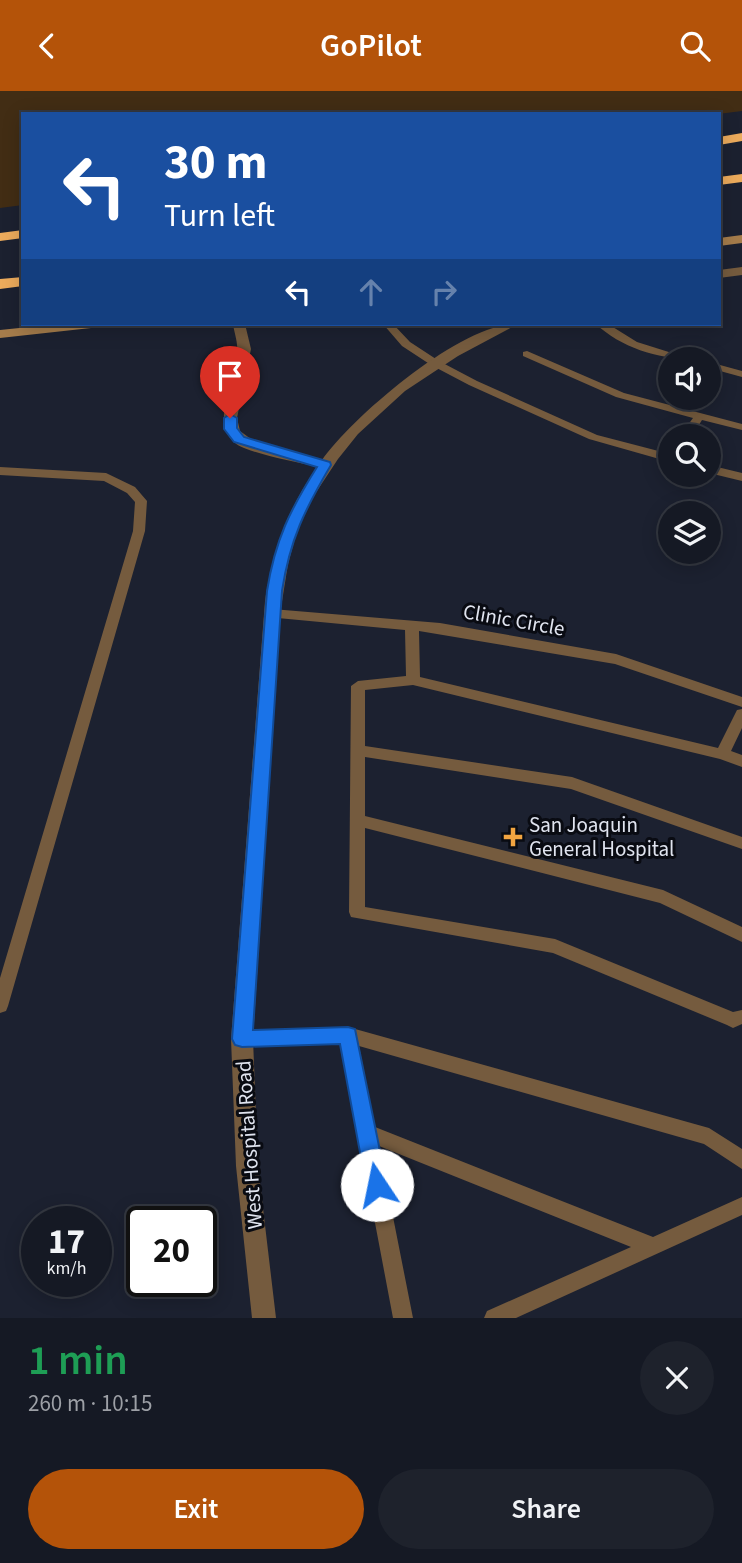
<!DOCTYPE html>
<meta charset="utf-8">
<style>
:root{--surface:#151924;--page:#1e222c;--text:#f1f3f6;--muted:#9da0a6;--line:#343841;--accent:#b45309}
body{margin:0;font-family:"Source Sans 3",sans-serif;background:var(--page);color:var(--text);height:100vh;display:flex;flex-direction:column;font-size:26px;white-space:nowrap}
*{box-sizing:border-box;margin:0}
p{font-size:23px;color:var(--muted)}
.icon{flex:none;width:38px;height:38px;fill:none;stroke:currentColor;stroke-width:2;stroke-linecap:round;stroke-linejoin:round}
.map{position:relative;height:1227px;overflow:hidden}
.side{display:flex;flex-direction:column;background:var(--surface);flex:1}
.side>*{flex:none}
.top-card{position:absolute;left:21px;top:21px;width:700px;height:214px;border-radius:0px;box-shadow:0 4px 18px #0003,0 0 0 2px var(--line);background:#1a4fa0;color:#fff;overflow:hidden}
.controls{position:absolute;left:658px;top:256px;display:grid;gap:14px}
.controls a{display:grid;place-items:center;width:63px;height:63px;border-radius:50%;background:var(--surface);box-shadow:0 4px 18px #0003,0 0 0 2px var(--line);font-size:35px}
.speed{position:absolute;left:21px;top:1115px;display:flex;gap:14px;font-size:35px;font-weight:700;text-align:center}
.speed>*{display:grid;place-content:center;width:91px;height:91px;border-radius:50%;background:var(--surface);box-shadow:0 4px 18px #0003,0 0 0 2px var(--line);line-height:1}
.speed small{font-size:18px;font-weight:400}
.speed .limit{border:4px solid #111;border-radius:10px;background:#fff;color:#111}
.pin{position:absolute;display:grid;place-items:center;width:60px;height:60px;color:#fff;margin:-72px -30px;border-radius:50% 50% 50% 0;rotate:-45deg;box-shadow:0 0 7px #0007}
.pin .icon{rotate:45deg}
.me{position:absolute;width:77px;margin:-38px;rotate:349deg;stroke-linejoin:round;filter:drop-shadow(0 0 5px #0008)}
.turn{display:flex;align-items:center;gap:24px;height:147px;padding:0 28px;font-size:32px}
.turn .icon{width:91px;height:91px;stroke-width:2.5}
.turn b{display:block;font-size:49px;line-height:60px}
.lanes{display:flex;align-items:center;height:66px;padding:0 28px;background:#0003;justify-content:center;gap:35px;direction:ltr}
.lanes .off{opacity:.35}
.round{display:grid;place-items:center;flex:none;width:74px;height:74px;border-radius:37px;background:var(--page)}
.head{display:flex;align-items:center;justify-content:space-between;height:119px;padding:0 28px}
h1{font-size:42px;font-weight:600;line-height:52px;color:#1e9e55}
.cta{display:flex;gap:14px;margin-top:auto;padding:14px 28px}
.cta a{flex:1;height:80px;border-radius:42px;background:var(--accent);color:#fff;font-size:28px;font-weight:600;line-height:80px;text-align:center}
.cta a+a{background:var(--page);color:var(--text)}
header{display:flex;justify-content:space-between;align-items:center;height:91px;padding:0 28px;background:var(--accent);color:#fff;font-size:32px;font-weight:600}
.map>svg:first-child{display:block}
</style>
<header><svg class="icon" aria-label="back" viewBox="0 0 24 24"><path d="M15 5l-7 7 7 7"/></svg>GoPilot<svg class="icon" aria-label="search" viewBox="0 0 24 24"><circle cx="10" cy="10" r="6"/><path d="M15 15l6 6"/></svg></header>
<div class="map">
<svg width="742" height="1227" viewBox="0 0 742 1227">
<rect width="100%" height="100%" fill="#1c2130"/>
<!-- green -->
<path fill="#422d14" d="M0,0H742V20L718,23H23V114L0,117Z"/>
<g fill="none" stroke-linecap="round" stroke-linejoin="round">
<!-- lane -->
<g fill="#755b3e" fill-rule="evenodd">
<path d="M383,233H393L410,251L439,270L477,290L597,344L670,363V371L589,348L469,294L431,274L402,255Z"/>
<path d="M596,233H608L637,251L691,268C658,268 620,256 596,233Z"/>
<path d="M527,260L624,302L742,333V339L702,329L692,345H680L693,327L616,306L523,265V261Z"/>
<path d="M709,271L742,280V286L709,277Z"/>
<path d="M709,374L742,382V390L709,382Z"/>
<path d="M0,376L106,382L135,396L147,410L145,440L8,915L6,920L0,922V887L133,440L135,411L127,402L104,390L0,384Z"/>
<path d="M272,518L440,532L616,563L742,606V616L615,573L419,540L420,586L718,657L737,619L742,618V637L731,660L742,664V676L720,668L413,594L365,599V655L572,686L742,746V758L571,698L365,666V725L663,799L742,836V851L660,812L365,737V816L555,848L733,921L742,919V933L733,937L727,934L553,862L351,826L349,821L351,595L358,590L406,585L405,539L267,526L265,523Z"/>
<path d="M348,936L709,1037L742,1058V1078L704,1053L359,955L375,1036L653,1146L742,1106V1124L516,1227H484L487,1220L631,1156L379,1055L413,1227H393L341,952L242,956L236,953L233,948L236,943L242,940Z"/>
</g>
<!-- street -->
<g fill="#755b3e" fill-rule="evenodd">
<path d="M742,176V184L719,187V179Z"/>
<path d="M233,233H245L251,258L237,327L240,340L255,351L322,369C353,325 464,230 518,233L458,265L405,300L358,343L338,368L309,412L298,436L288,473L280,523L253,948L258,1075L276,1227H252L236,1075L231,948L265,510C274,455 286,422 317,376C293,370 267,366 244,357C204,340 236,289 237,259C238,251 234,241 233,233Z"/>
</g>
<!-- secondary -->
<g fill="#a57c4b" fill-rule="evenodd">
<path d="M742,144V152L719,155V147Z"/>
<path d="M58,233H98L91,237L0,247V239Z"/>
</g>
<!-- highway -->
<g fill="#ecab5c" fill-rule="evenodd">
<path d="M742,42V50L719,54V46Z"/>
<path d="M742,83V91L719,94V86Z"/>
<path d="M23,139V147L0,150V142Z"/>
<path d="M23,186V195L0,198V188Z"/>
</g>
</g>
<!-- route -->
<path fill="#1a73e8" stroke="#114b97" stroke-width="2" d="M230,323L237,327V337L244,346L330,371L331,374C305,418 290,448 282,500L253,939L348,936L355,938L387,1094L384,1101L377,1104L370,1101L366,1094L340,953L242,956L235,954L232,948L267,500C275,449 290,419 317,376L234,351L224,338V327Z"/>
<!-- markers -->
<path fill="#f2a541" stroke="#090b12" stroke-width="2.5" d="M509.5 735.5h7v7h7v7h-7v7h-7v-7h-7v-7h7z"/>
<g text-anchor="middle" stroke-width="6" stroke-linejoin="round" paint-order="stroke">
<!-- street labels -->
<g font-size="21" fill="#e0e4ef" stroke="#090b12">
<text transform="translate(514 529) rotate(10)" y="7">Clinic Circle</text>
<text transform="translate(249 1054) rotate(-94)" y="7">West Hospital Road</text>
</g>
<!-- poi labels -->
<g font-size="21" fill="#e0e4ef" stroke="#090b12" text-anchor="start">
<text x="529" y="741">San Joaquin<tspan x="529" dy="24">General Hospital</tspan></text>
</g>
</g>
</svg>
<div class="controls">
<a><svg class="icon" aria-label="sound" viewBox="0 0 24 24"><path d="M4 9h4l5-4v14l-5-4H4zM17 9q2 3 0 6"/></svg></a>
<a><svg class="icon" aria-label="search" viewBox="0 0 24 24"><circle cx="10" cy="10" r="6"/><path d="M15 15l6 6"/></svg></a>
<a><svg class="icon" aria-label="layers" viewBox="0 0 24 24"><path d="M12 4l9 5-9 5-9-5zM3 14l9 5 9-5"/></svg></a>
</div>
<div class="speed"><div>17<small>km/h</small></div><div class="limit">20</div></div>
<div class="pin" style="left:230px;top:327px;background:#d93025"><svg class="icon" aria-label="arrive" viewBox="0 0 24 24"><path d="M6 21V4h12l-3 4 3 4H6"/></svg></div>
<svg class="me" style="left:377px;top:1094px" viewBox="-20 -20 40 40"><circle r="19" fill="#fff"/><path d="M0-13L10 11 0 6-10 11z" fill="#1a73e8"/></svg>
<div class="top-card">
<div class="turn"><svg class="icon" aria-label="left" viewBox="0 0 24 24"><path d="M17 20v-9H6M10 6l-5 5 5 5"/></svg><div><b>30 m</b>Turn left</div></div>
<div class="lanes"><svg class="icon" aria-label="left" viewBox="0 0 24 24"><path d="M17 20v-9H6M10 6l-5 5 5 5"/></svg><svg class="icon off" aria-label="ahead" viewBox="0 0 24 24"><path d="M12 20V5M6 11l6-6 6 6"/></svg><svg class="icon off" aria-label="right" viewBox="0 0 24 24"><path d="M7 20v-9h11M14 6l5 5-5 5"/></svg></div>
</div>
</div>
<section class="side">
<div class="head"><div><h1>1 min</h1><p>260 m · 10:15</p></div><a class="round"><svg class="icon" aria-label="close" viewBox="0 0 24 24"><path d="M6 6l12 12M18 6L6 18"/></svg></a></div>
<div class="cta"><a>Exit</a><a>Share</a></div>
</section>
